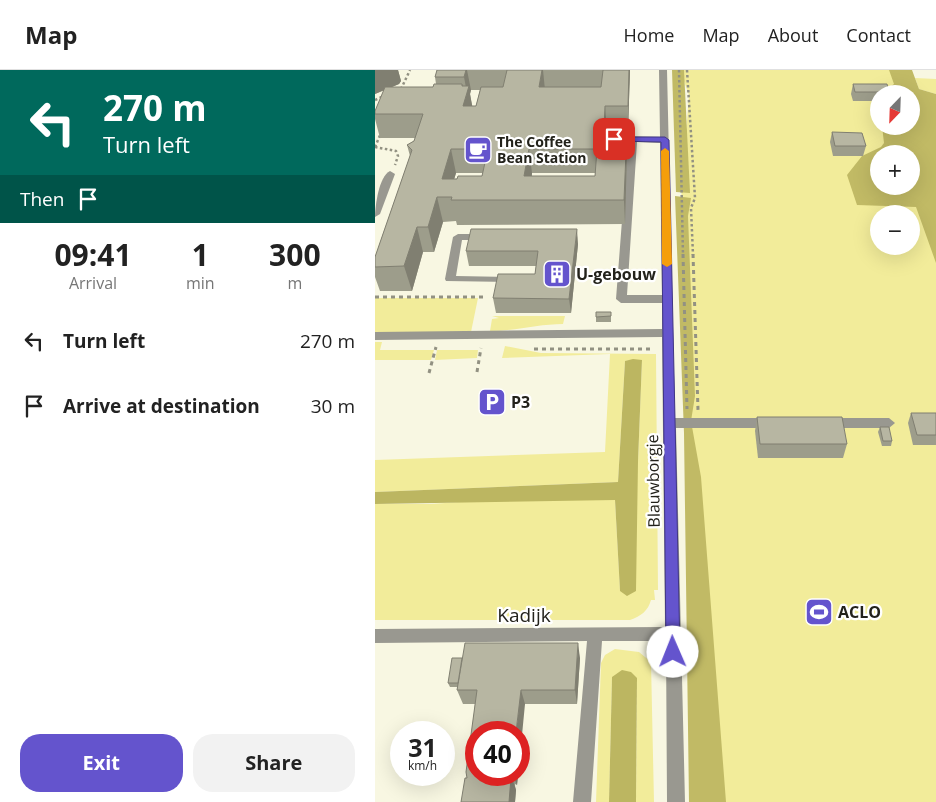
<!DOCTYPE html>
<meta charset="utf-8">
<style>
:root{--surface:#fff;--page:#f2f2f2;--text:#222;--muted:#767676;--line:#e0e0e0;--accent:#6454cd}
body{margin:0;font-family:"Open Sans",sans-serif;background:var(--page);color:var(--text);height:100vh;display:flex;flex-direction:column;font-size:19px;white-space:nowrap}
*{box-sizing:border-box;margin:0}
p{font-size:16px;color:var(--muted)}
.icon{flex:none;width:28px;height:28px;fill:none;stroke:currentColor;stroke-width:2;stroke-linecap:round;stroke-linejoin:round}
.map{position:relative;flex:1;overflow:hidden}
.sheet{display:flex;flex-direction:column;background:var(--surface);width:375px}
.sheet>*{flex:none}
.top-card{background:#00695c;color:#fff;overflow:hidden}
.needle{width:32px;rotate:203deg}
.fabs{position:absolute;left:495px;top:15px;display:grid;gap:10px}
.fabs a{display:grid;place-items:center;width:50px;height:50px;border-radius:50%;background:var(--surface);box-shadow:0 5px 20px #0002;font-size:25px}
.speed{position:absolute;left:15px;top:651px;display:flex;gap:10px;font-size:25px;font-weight:700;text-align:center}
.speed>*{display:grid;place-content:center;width:65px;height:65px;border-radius:50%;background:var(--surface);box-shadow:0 5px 20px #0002;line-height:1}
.speed small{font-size:12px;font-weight:400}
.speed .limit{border:8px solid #d22;background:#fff;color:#111}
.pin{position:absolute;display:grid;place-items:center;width:42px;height:42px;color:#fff;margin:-21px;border-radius:10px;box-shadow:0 2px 8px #0006}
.me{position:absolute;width:55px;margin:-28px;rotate:359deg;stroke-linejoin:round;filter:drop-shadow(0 0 4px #0008)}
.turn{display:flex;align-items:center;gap:18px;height:105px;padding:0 20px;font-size:22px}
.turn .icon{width:65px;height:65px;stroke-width:2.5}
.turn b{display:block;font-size:35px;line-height:42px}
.then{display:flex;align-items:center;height:48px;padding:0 20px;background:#0003;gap:10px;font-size:19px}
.eta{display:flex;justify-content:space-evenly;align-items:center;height:85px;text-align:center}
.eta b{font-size:30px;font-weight:700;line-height:35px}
.button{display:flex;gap:10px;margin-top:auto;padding:10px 20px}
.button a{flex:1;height:58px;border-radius:20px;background:var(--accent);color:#fff;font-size:20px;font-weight:700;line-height:58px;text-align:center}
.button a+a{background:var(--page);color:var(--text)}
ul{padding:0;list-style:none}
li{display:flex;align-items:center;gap:15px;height:65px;padding:0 20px}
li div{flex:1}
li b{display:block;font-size:19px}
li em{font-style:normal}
header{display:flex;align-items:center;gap:30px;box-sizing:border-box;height:70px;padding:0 25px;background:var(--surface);border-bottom:1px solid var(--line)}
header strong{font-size:24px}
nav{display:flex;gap:28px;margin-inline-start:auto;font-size:18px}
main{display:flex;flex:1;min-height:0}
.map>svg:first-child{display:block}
</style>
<header>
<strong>Map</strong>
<nav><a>Home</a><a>Map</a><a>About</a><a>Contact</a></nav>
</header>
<main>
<section class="sheet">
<div class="top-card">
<div class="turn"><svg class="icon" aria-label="left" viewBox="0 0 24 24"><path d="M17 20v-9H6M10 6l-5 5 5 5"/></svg><div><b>270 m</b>Turn left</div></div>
<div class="then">Then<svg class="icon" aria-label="arrive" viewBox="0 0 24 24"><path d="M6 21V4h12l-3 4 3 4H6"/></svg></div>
</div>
<div class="eta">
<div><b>09:41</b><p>Arrival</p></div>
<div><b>1</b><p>min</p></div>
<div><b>300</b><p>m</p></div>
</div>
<ul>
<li><svg class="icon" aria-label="left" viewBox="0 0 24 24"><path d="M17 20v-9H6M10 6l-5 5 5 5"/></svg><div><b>Turn left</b></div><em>270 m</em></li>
<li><svg class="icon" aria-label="arrive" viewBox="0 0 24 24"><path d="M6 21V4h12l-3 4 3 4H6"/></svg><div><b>Arrive at destination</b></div><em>30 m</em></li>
</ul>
<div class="button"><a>Exit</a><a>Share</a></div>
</section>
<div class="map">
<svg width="561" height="732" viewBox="0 0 561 732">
<rect width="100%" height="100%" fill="#f8f7e2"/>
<!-- green -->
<g fill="#f2ec9a" fill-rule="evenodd">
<path d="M305,0H524L529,11L504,24V56H516L526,84H504V116H536L561,185V732H339L313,353L305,143L314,25ZM504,144H536V176H504Z"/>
<path d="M540,8L561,9V24L544,19Z"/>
<path d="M0,228H103L96,262H0Z"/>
<path d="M117,246H190L188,254C164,254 140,261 115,261L117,249L124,248Z"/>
<path d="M0,272H7L5,280H59L56,290H0Z"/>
<path d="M130,276L166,283L281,284L283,520H279L280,530H276C273,541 266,546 255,550H0V434H56L127,429L240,430L245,521L263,392L267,290L250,291L243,412L0,422V390L230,382L235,284L127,288Z"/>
<path d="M62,280H103L102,288L60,290Z"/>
<path d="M240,579L264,582L276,592L279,732H261L262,608L237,607L234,732H221L226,593L230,585Z"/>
</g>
<!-- forest -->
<g fill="#c1ba65" fill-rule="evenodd">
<path d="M297,0H309L315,123L301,122Z"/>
<path d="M514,0H537L544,19L561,24V193L541,137L482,135L472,105L487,86L506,77L509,73L507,56H536V24H506L519,14ZM504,84H536V116H504Z"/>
<path d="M300,126L316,128L313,146L320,326L316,351L326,407L351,732H314L309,363Z"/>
</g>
<!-- water -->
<g fill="#bcb661">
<path d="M258,289L267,290L263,392L261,521L252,526L245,521L240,430L0,434V422L243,412L250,291Z"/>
<path d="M247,600L256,602L262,608L261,732H234L237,607Z"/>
</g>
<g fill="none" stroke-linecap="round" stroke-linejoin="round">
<!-- path-far1 -->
<g stroke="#929182" stroke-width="2.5" stroke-dasharray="2.5 2.5" stroke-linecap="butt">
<path d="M304,0L308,185"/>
<path d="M312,0L320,128L316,138L318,185"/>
<path d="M26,19L35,0"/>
<path d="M0,30L9,26"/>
<path d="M0,77L21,81L23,86L20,95"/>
<path d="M0,77L6,63"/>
</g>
<!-- path -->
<g stroke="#929182" stroke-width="3" stroke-dasharray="4 4" stroke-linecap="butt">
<path d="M308,184L312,339"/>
<path d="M318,184L323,340"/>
<path d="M0,227H112"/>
<path d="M159,279H278"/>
<path d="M102,302L106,278"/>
<path d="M54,303L61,277"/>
</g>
<!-- minor -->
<g fill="#999890" fill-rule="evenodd">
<path d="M284,0H292L300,348H397L403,353L397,358H301L310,732H292L291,571H227L216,732H198L212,571L0,573V559L290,557L287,267L0,270V262L287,259V233H246L241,229L253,72L246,69L250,66L285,67ZM262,72L285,73L287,225H252Z"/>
<path d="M15,101L20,104L5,144L0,147C0,136 4,106 15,101Z"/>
<path d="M83,164H111L116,167L111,170H87L81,206L138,207L142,208V212L71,211L70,209L78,167Z"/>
<path d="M452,348H514L520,353L514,358H452L446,353Z"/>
</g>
</g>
<!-- wall -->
<g fill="#9d9d8b" fill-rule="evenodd">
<path d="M0,0H23L26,11L24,14L17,17H58L61,14L60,7L62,0H255L253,60H252V82L250,154L82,155L81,151L68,152L59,182H48L37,221H5L0,207V187L35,86L32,75L39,71L40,68H5L0,49V41L9,20L0,24ZM96,20H105L101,36H97L95,24ZM81,103H108L107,106L79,109ZM157,103H220V106H157Z"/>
<path d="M478,14L514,22V24H504V31H478L476,24Z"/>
<path d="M457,62L491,76L488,86H458L455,72Z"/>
<path d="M203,174L196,243H121L118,228L160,204L161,196H94L91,181Z"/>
<path d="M236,242V252H221V247Z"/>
<path d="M536,343H561V375H538L533,353Z"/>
<path d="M382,347L472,374L468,388H383L380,361Z"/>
<path d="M505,357L517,371L516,376H507L503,362Z"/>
<path d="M205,588L202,634H150L101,705H143L142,715L140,714V716L141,720L140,732H86L92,708L100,634H88L82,620V617H75L73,613Z"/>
</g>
<!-- shaded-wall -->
<g fill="#807f71">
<path d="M0,0H23L26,11L24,14L0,24Z"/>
<path d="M91,0H92L96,20L95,24L98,40L88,36L87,16V14L90,29L92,23L89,7Z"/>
<path d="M167,0H168L170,20L164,17Z"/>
<path d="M254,0H255L253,60V36Z"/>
<path d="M230,36L232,60L229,58Z"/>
<path d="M252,58V82L250,154L249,130Z"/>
<path d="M76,79L81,103L74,127L67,109Z"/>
<path d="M154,79L157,103L153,130L149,106Z"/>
<path d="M62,127L68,152L59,182L53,157Z"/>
<path d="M42,157L48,182L37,221L29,196Z"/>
<path d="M202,159L203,174L196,243L194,229Z"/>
<path d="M203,573L205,588L202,634L200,620Z"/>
<path d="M146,620L150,634L144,696V662H141Z"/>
<path d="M134,705H136L141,720L140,732H134Z"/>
<path d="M138,705H143L142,715Z"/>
</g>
<!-- building -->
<g fill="#b7b6a2" stroke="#807f71" fill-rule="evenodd">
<path d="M62,0H91L89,7H60Z"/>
<path d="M132,0H167L164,17H226L228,0H254L253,36H230L229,58H252L249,130H76L77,127H62L53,157H42L29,196L0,197V187L37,80L32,75L39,71L48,44H0V41L10,17H58L59,14H87V16H94L88,36H101L106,17H128ZM76,79H113L107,106H83L82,109H67ZM154,79H222L220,106H149Z"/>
<path d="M478,14H512L514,22H480Z"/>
<path d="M457,62L487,63L491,76H460Z"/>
<path d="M96,159H202L194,229L118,228L123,204H160L163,181H91Z"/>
<path d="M221,242H236V246L221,247Z"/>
<path d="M536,343H561V365H542Z"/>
<path d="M382,347H467L472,374H385Z"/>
<path d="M505,357H514L517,371H508Z"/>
<path d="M90,573H203L200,620H146L141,662H101V705H134V708H136L134,732H86L90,708H92L91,702L102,620H82Z"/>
<path d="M77,588H87L83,613H73Z"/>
</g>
<!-- route -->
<path fill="#6454cd" stroke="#413785" d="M236,67H290L294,70L305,582L303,587L298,589L293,587L291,582L286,72L239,71L236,70Z"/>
<!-- slow -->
<path fill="#f59e0b" d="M290,78L294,81L297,194L292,197L287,194L286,81Z"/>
<!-- icons -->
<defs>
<g id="cafe-square" transform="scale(1.4375)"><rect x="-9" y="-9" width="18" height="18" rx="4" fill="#6454cd" stroke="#fff"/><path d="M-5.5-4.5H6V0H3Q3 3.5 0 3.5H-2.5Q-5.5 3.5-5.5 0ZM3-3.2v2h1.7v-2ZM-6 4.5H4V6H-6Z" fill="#fff"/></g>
<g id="building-square" transform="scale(1.4375)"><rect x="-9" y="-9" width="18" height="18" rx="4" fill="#6454cd" stroke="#fff"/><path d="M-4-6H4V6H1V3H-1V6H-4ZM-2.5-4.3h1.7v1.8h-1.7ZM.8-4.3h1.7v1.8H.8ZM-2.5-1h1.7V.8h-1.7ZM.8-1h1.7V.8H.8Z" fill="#fff"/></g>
<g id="parking-square" transform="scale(1.4375)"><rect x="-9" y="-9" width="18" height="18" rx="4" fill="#6454cd" stroke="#fff"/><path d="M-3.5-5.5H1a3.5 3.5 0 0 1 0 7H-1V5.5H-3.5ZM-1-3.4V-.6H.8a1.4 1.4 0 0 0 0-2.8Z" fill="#fff"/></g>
<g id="stadium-square" transform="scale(1.4375)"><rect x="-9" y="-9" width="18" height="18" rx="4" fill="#6454cd" stroke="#fff"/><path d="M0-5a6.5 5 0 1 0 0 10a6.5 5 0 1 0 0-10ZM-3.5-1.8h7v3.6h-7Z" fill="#fff"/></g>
</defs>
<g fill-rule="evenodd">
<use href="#cafe-square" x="103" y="80"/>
<use href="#building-square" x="182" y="204"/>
<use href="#parking-square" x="117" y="332"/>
<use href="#stadium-square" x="444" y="542"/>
</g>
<g text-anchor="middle" stroke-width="4.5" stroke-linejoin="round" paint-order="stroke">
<!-- far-poi labels -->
<g font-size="14" font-weight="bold" fill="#23221b" stroke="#fff" text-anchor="start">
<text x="122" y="77">The Coffee<tspan x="122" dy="16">Bean Station</tspan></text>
</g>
<!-- poi labels -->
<g font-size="16" font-weight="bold" fill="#23221b" stroke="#fff" text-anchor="start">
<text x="201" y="210">U-gebouw</text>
<text x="136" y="338">P3</text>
<text x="463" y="548">ACLO</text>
</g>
<!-- street labels -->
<g font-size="16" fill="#23221b" stroke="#fff">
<text transform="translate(278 411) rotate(-91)" y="6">Blauwborgje</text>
</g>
<!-- near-street labels -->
<g font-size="19" fill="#23221b" stroke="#fff">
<text x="149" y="552">Kadijk</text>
</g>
</g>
</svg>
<div class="fabs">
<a><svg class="needle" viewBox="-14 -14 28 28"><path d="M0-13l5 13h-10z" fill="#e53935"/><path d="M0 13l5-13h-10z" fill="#767676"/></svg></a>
<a>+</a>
<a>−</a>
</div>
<div class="speed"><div>31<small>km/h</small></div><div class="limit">40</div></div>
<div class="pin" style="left:239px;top:69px;background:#d93025"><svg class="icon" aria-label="arrive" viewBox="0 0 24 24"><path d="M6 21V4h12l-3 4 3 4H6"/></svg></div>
<svg class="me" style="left:298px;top:582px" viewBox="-20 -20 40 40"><circle r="19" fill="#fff"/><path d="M0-13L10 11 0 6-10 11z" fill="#6454cd"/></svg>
</div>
</main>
